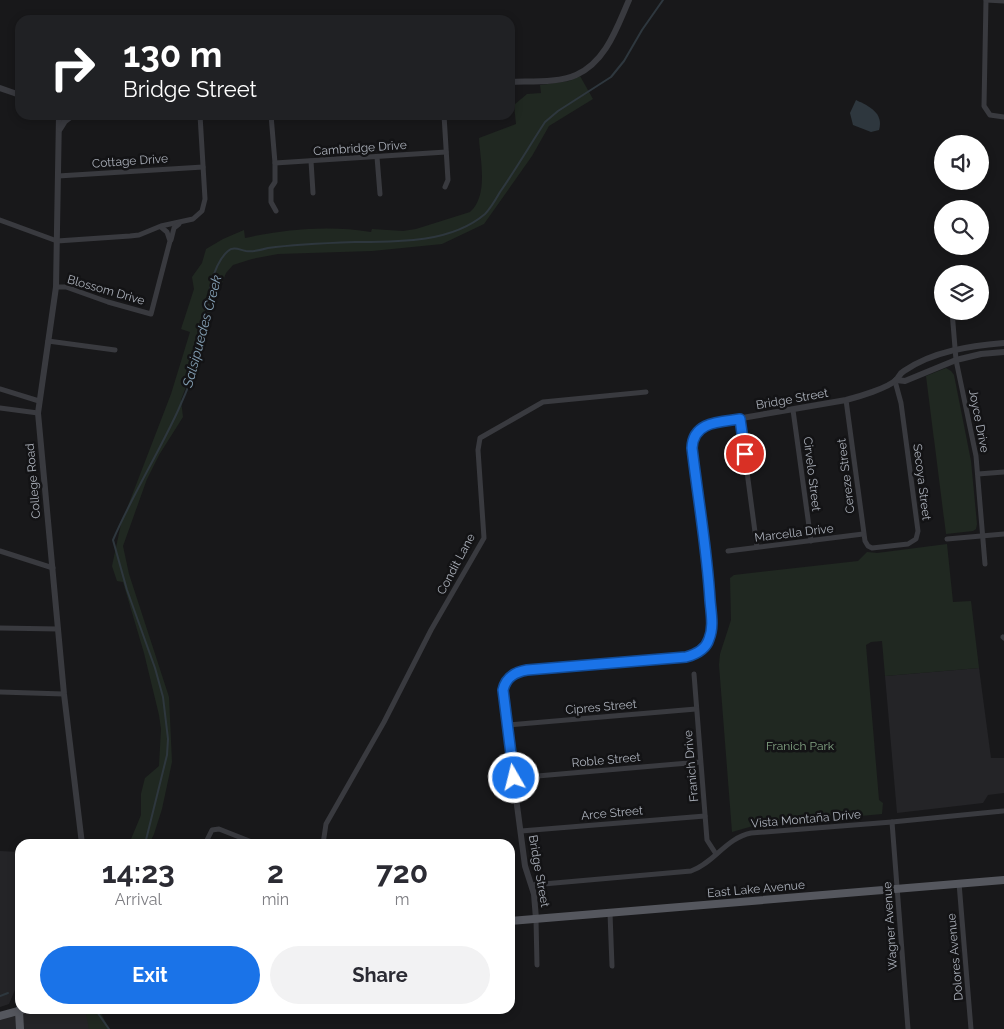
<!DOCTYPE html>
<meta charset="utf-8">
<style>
:root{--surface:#fff;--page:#f2f2f3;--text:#2b2b33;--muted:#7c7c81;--accent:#1a73e8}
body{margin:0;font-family:Raleway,sans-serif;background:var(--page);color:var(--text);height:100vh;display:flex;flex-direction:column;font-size:19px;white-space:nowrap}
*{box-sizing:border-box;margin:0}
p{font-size:16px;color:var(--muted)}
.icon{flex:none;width:28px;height:28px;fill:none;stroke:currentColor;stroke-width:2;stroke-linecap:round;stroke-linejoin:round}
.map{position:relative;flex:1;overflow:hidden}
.sheet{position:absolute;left:15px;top:839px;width:500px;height:175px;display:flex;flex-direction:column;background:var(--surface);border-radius:15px;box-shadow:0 2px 8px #0003}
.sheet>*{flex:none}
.guide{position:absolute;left:15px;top:15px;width:500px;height:105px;border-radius:15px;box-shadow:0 2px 8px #0003;background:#202124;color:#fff;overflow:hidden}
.controls{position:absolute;left:934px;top:135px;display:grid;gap:10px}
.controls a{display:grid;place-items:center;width:55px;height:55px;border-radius:50%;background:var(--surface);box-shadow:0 2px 8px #0003;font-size:25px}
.pin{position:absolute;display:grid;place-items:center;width:42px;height:42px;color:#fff;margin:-21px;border:2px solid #fff;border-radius:50%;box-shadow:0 1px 5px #0007}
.me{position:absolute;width:55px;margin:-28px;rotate:352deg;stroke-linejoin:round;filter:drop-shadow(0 0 4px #0008)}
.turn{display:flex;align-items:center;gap:18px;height:105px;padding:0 25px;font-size:22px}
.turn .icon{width:65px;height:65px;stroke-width:2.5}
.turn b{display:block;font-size:35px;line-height:42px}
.eta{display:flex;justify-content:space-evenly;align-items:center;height:85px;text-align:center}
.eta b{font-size:30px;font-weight:700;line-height:35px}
.action{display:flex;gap:10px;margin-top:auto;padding:10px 25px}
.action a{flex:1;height:58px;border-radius:30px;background:var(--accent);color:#fff;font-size:20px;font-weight:700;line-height:58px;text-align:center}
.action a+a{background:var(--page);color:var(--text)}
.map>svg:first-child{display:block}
</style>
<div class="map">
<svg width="1004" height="1029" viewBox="0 0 1004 1029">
<rect width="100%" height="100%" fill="#18181a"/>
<!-- built -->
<g fill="#242427">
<path d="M979,668L991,758H1004V793L988,795L983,803L897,813L885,676Z"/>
<path d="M0,851L20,852V978L9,1004L0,1007Z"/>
<path d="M31,1009H96L106,1029H0V1016Z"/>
</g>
<!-- green -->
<g fill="#202821">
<path d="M580,76L593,99L549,126L532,156L484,224L442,244L372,251L278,254L252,259L233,265L226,273L198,344L192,371L181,400L183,417L159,455L147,479L123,546L129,574L169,697L172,762L162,809L154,834L149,844H129L141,815V794L145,778L159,766L161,729L159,715L144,653L123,582L117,581L112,566L121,524L171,394L190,332L181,329L194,289L192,277L202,263L206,249L223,239L244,230L245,238C285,229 330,225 371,232L372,229L403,231L416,229L470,212C489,195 480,160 479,138L516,124L514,105L527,94L541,93L540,85L569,81Z"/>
<path d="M946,368L951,371L954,375L971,461L977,524L976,529L973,531L946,534L926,376Z"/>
<path d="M947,544L953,602L971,601L979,668L885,676L882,641L871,642L866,645L879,800L883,803L882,814L753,826L732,832L719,665L720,654L731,620L730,578L734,575L858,561L867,552L877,553Z"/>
<path d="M85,1009H99L109,1029H89Z"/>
</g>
<!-- water -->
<path fill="#2e373e" d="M856,100C869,106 884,113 879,130L871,132L853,125L850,113Z"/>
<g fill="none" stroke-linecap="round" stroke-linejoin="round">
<!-- stream -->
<g stroke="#2e373e" stroke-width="2">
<path d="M145,844L167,755L168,739L163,697L155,668L127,590L113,540C141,475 183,417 201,348C207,322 206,270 228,251C233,246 240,250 246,251C253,252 261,250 268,248C297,244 326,243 355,242C398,242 451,243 485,214C491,208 496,199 500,192C516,169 530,145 545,122L558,111L611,77L624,61L642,30L663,0"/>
<path d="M0,996L8,993"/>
<path d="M95,1009L109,1029"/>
</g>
<!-- minor -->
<g stroke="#393a3f" stroke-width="5">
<path d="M986,0L984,106L990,115L1004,117"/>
<path d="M986,0L1004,1"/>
<path d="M271,115L275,163V182L271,188V202L276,211"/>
<path d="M444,115L448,180L445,187"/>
<path d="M377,157L380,194"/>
<path d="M311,161L313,193"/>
<path d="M275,163L446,152"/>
<path d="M58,176L203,167"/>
<path d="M0,220L57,241L130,236L139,235L161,226L193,219L202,211L205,199L200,115"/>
<path d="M171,240L174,228L179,224"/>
<path d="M56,287H66L108,302L151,314L170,241L167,232L161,227"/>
<path d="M952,311L956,360L976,456L985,564"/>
<path d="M48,341L115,350"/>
<path d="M0,389L39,401"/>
<path d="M846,400L865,541L868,546L872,548L908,544L916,539L918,531L901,403L895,381"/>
<path d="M0,408L38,413"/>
<path d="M793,410L811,541"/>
<path d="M740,419L757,547"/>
<path d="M978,474L1004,472"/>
<path d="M947,539L1004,534"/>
<path d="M0,551L53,568"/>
<path d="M728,551L863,534"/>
<path d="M0,628L58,629"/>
<path d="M1003,637L1004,638"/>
<path d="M694,674L707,840L716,854"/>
<path d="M0,692L64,694"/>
<path d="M507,725L696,709"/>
<path d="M514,778L700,762"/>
<path d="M892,822L908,1029"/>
<path d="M521,831L705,816"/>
<path d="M205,844L212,830L219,829L257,844"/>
<path d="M323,844L326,824L384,722L431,630L484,538L478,450L480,438L543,402L646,392"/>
<path d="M959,883L971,1029"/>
<path d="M532,885L691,871C714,863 726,838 751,833L892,822L1003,811"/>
<path d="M610,913L612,966"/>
<path d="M536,919L537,965"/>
</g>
<!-- tertiary -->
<g stroke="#393a3f" stroke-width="6">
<path d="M510,82C529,81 559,83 576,75C606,62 617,27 629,0"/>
<path d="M0,88L20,95"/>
<path d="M59,115L56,287L38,413L64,694L82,844"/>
<path d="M60,129L65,121L73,115"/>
<path d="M896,380L905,381L956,360L981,354L1004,352"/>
<path d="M536,919L534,894L525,866L503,699C502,686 507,676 520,671L687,657C704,653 712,641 711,624L705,547L692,448C692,434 700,426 713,423L846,400C858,397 888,388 896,380C899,377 900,373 904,371C933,351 970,346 1004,343"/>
<path d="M19,1011L20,1000"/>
</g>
<!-- primary -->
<g stroke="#55575e" stroke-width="8">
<path d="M510,921L1004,880"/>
<path d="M19,1011L20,1029"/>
<path d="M0,1016L25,1009"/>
</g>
</g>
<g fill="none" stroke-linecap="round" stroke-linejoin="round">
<!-- route casing -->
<g stroke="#114b97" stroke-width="12">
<path id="route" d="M514,778L503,690C506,677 515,672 527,670L686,657C697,654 706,649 709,639C714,627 711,613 710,600C707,549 698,499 692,448C693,421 721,422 740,419L745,454"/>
</g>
<!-- route -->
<use href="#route" stroke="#1a73e8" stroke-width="9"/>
</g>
<g text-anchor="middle" stroke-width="5" stroke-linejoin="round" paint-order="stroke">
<!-- street labels -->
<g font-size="12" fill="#abb0ba" stroke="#131315">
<text transform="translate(360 148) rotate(-4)" y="4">Cambridge Drive</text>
<text transform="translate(130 161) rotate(-4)" y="4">Cottage Drive</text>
<text transform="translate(106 290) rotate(16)" y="4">Blossom Drive</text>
<text transform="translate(792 399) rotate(-10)" y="4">Bridge Street</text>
<text transform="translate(979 421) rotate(79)" y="4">Joyce Drive</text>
<text transform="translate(812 474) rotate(83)" y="4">Cirvelo Street</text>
<text transform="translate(846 476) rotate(-97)" y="4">Cereze Street</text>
<text transform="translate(33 481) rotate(-95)" y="4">College Road</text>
<text transform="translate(922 482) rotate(83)" y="4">Secoya Street</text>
<text transform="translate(794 533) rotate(-7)" y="4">Marcella Drive</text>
<text transform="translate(456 564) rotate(-62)" y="4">Condit Lane</text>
<text transform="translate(601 707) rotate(-5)" y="4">Cipres Street</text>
<text transform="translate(606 760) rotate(-5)" y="4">Roble Street</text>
<text transform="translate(691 766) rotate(-95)" y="4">Franich Drive</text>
<text transform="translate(612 813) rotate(-5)" y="4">Arce Street</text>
<text transform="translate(806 819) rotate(-5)" y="4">Vista Montaña Drive</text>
<text transform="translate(539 871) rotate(80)" y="4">Bridge Street</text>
<text transform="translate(756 889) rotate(-5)" y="4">East Lake Avenue</text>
<text transform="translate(890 926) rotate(-94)" y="4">Wagner Avenue</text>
<text transform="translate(955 957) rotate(-95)" y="4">Dolores Avenue</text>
</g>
<!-- park labels -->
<g font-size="12" fill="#83a484" stroke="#131315">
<text x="800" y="750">Franich Park</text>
</g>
<!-- water labels -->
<g font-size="14" font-style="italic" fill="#839eb3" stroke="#131315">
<text transform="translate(202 331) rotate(-75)" y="5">Salsipuedes Creek</text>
</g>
</g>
</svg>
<div class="controls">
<a><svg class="icon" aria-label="sound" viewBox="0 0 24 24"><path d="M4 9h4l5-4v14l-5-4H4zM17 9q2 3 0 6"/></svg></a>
<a><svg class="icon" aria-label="search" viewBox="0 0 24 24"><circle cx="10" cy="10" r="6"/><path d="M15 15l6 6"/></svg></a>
<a><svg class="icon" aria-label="layers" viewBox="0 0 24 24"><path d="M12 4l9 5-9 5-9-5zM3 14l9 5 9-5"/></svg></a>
</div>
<div class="pin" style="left:745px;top:454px;background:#d93025"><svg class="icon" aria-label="arrive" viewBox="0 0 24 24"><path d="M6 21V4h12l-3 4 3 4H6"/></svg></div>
<svg class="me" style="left:514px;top:778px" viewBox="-20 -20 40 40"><circle r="17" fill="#1a73e8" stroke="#fff" stroke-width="3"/><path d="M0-11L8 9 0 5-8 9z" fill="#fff"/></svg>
<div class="guide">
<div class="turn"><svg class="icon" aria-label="right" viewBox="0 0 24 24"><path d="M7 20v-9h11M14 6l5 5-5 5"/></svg><div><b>130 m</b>Bridge Street</div></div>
</div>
<section class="sheet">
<div class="eta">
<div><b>14:23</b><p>Arrival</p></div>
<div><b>2</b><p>min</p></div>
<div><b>720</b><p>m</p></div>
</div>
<div class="action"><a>Exit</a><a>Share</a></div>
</section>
</div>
